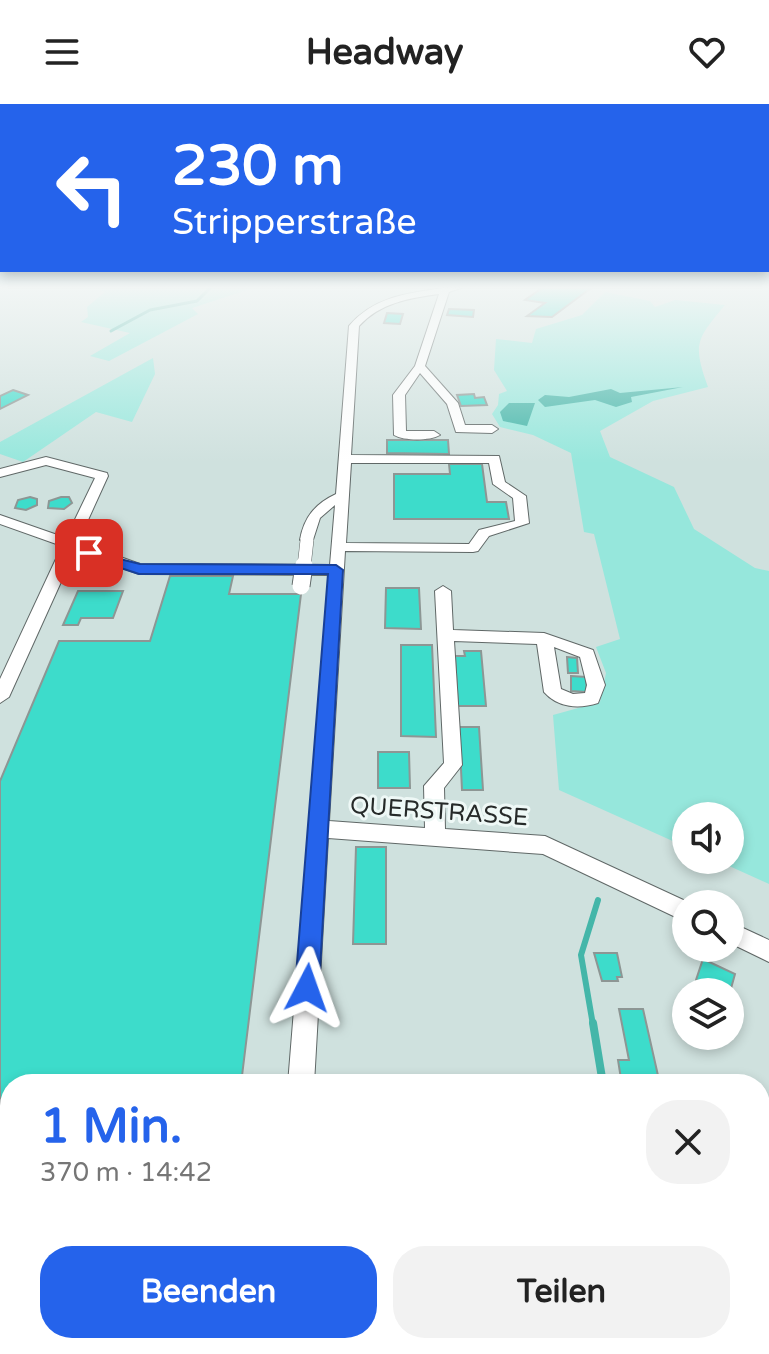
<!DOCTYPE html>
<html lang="de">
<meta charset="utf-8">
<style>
:root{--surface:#fff;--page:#f2f2f2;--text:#222;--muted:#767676;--accent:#2563eb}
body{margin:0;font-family:"Varela Round",sans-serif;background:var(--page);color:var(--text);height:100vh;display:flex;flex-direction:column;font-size:30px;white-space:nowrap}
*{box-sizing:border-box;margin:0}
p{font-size:26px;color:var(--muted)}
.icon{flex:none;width:44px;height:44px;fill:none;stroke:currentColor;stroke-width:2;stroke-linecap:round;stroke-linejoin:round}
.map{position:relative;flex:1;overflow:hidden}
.side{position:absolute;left:0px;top:970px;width:770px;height:280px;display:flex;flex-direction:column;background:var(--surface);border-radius:32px 32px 0 0;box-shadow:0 4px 12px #0003}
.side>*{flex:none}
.guide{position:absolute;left:0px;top:0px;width:770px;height:168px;box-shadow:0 4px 12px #0003;background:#2563eb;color:#fff;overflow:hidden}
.tools{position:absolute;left:672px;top:698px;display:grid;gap:16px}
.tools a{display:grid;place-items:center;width:72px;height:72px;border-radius:50%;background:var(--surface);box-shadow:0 4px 12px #0003;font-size:40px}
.pin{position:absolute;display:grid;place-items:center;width:68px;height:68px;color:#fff;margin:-34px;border-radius:16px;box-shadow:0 4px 12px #0006}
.me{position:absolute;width:88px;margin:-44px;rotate:4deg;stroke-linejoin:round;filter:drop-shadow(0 0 6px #0008)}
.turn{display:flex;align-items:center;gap:28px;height:168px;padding:0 40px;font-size:36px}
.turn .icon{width:104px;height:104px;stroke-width:2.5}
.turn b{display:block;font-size:56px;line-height:68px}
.round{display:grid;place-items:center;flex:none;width:84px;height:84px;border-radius:32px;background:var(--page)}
.overview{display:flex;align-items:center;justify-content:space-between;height:136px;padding:0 40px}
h1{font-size:48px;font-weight:800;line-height:60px;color:var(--accent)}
.primary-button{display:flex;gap:16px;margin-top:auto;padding:16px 40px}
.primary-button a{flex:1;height:92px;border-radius:32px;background:var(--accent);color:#fff;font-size:32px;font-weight:800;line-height:92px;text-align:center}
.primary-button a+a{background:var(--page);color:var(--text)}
header{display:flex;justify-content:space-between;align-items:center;height:104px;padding:0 40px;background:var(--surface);font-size:36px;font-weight:800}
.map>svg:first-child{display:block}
</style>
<header><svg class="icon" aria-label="menu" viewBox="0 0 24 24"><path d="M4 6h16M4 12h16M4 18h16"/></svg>Headway<svg class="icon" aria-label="heart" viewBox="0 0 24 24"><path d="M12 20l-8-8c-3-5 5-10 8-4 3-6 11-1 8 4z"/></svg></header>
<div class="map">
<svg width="769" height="1250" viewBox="0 0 769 1250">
<rect width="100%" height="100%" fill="#e1eae9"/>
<!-- built -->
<path fill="#cfe1de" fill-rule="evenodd" d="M0,184H769V1250H0ZM686,712H730V756H686ZM686,800H730V844H686ZM686,888H730V932H686ZM10,980H760V1240H10Z"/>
<!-- green -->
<g fill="#96e7dc">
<path d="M97,184H253L192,204L198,210L109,257L90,252L130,229L81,218L88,213L87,203L105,188Z"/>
<path d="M605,188L650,197L655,203L675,196L725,201C697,235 692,239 708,283L653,297L600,327L610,353L674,383L694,425L755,464L769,467V780L716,756H730V712H686V743L559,686L553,611L600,598L606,569L596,543L620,535L594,430L584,428L571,349L533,331L500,323L492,310L498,301L499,290L507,287L494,266L496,235L532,239L536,225L582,211Z"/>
<path d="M153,254L155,270L132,318L96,308L23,358L0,350V338Z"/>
</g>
<!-- water -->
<g fill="#44b6a9">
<path d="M683,283L631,293L632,298L616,303L595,296L545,303L538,296L545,291L569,293L611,285L620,289Z"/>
<path d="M509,299H535L527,322L503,317L500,308Z"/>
</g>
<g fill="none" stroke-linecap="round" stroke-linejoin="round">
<!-- stream-far2 -->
<path stroke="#44b6a9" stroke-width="3" d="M111,227L150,206L197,197L210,184"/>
<!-- stream-far1 -->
<path stroke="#44b6a9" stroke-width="6" d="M593,921L581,851L598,796"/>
<!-- stream -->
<path stroke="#44b6a9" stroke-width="8" d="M593,919L603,980"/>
</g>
<!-- building -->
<g fill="#3ddccb" stroke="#8d9694" stroke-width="2">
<path d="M542,184H591L552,213L527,212L545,199L525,196Z"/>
<path d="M449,205L474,206L473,213L447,211Z"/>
<path d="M387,209L403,210L400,220L384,219Z"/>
<path d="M13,286L28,291L0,305V292Z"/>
<path d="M474,290L475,294L484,293L487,301L461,302L457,291Z"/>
<path d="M387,336H448L449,350L387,349Z"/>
<path d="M449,360H482L487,398H506L509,415H394V370H450Z"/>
<path d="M30,393L37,395V401L26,406L15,404L18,396Z"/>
<path d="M61,393H69L72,399L64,405L48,404L49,397Z"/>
<path d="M170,472H233L229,490H301L241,980H10V1240H209L208,1250H0V677L59,537H150Z"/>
<path d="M386,484H419L421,525L385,524Z"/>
<path d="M78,487H123L113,514H81L78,521H63Z"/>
<path d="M401,541H432L436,633L401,632Z"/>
<path d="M464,547H481L486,602H458L455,552H465Z"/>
<path d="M567,553L577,554L578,569H568Z"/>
<path d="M571,572L586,573L587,588L571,587Z"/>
<path d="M459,623H479L483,686H462Z"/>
<path d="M378,648H409L410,684H378Z"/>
<path d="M356,743H386V840H353Z"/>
<path d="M594,849H617L622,873H617L618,877H602Z"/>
<path d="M703,855L735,870L730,888H720L696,876Z"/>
<path d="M619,905H643L659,976L621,975L618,956H629Z"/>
<path d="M555,1240H592L593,1250H556Z"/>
</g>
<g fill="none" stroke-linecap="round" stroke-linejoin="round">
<!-- minor casing -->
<g stroke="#606867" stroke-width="2">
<g id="minor">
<path d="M443,184H461L449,188L425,262L458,299L465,321H492L498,325L492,329L456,328L447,300L420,269L405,291L406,327H434L440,331C430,337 404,337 394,331L393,291L415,262L439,190C409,194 380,199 359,222L351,351L499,352L505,378L526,392L529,419L489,432L478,447L473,448L345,447L329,717L425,724L424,682L444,659L435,487L443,482L451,487L453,526L544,529L593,546L605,581L598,599C579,605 558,604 544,588L537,540L454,537L462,661L444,684L445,725L545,732L692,800H686V818L543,750L328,734L314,980H288L329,471L139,470L75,447L9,593L0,599V575L62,442L0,420V411L66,434L95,374L46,361L0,373V365L46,353L107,369L108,372L78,438L140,460L330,461L335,401L320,414L312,439L307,440L300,436C304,413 315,400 336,390L349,222C373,193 408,189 443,184ZM351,359H489L493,380L513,394L515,417L479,426L469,440L346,439ZM554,543L580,553L587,581L585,589L573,590L561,585Z"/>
<path d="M730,818L769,836V858L730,839Z"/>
<rect x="760" y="1198" width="9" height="30"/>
<path d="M268,1240H298L297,1250H267Z"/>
<path d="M700,1240H735L739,1250H704Z"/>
</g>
</g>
<!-- minor -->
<use href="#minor" fill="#fff" fill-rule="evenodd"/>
<!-- minor-bridge-far1 casing -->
<g stroke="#606867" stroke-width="14" stroke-linecap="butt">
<path id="minor-bridge-far1" d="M304,463L307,436"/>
</g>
<!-- minor-bridge casing -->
<g stroke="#606867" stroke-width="19" stroke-linecap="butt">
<path id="minor-bridge" d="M301,482L304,461"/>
</g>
<!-- minor-bridge-far1 -->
<use href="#minor-bridge-far1" stroke="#fff" stroke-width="13"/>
<!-- minor-bridge -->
<use href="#minor-bridge" stroke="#fff" stroke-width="17"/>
</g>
<!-- sky -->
<linearGradient id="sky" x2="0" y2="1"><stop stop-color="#66b5cf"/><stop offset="0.51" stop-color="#f2f6f5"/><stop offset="1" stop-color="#f2f6f5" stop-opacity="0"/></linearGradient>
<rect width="769" height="359" fill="url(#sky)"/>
<!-- route -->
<path fill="#2563eb" stroke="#184099" stroke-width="2" d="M84,446L140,460L336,461L343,466L319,884L315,893L307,896L299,893L295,884L328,470H139L84,452Z"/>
<g text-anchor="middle" stroke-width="6" stroke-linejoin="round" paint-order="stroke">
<!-- street labels -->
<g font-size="24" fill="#262a29" stroke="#eef8f6">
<text transform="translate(439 707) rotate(4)" y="8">QUERSTRASSE</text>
</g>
</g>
</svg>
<div class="tools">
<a><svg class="icon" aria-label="sound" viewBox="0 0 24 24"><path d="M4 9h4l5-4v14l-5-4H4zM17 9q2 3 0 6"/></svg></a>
<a><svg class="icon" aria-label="search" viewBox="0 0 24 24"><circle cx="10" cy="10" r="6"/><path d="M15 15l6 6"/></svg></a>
<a><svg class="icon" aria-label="layers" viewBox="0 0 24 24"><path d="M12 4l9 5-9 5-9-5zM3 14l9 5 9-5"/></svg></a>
</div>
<div class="pin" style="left:89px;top:449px;background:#d93025"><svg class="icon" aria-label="arrive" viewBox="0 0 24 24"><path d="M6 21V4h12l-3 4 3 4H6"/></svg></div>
<svg class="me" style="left:307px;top:884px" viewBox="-20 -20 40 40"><path d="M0-17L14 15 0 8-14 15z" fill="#2563eb" stroke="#fff" stroke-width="4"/></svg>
<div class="guide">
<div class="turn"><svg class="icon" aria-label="left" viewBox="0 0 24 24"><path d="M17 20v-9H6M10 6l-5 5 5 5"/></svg><div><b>230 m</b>Stripperstraße</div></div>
</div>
<section class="side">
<div class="overview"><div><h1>1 Min.</h1><p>370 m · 14:42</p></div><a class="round"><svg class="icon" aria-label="close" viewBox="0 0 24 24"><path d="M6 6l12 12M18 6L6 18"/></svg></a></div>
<div class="primary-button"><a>Beenden</a><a>Teilen</a></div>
</section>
</div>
